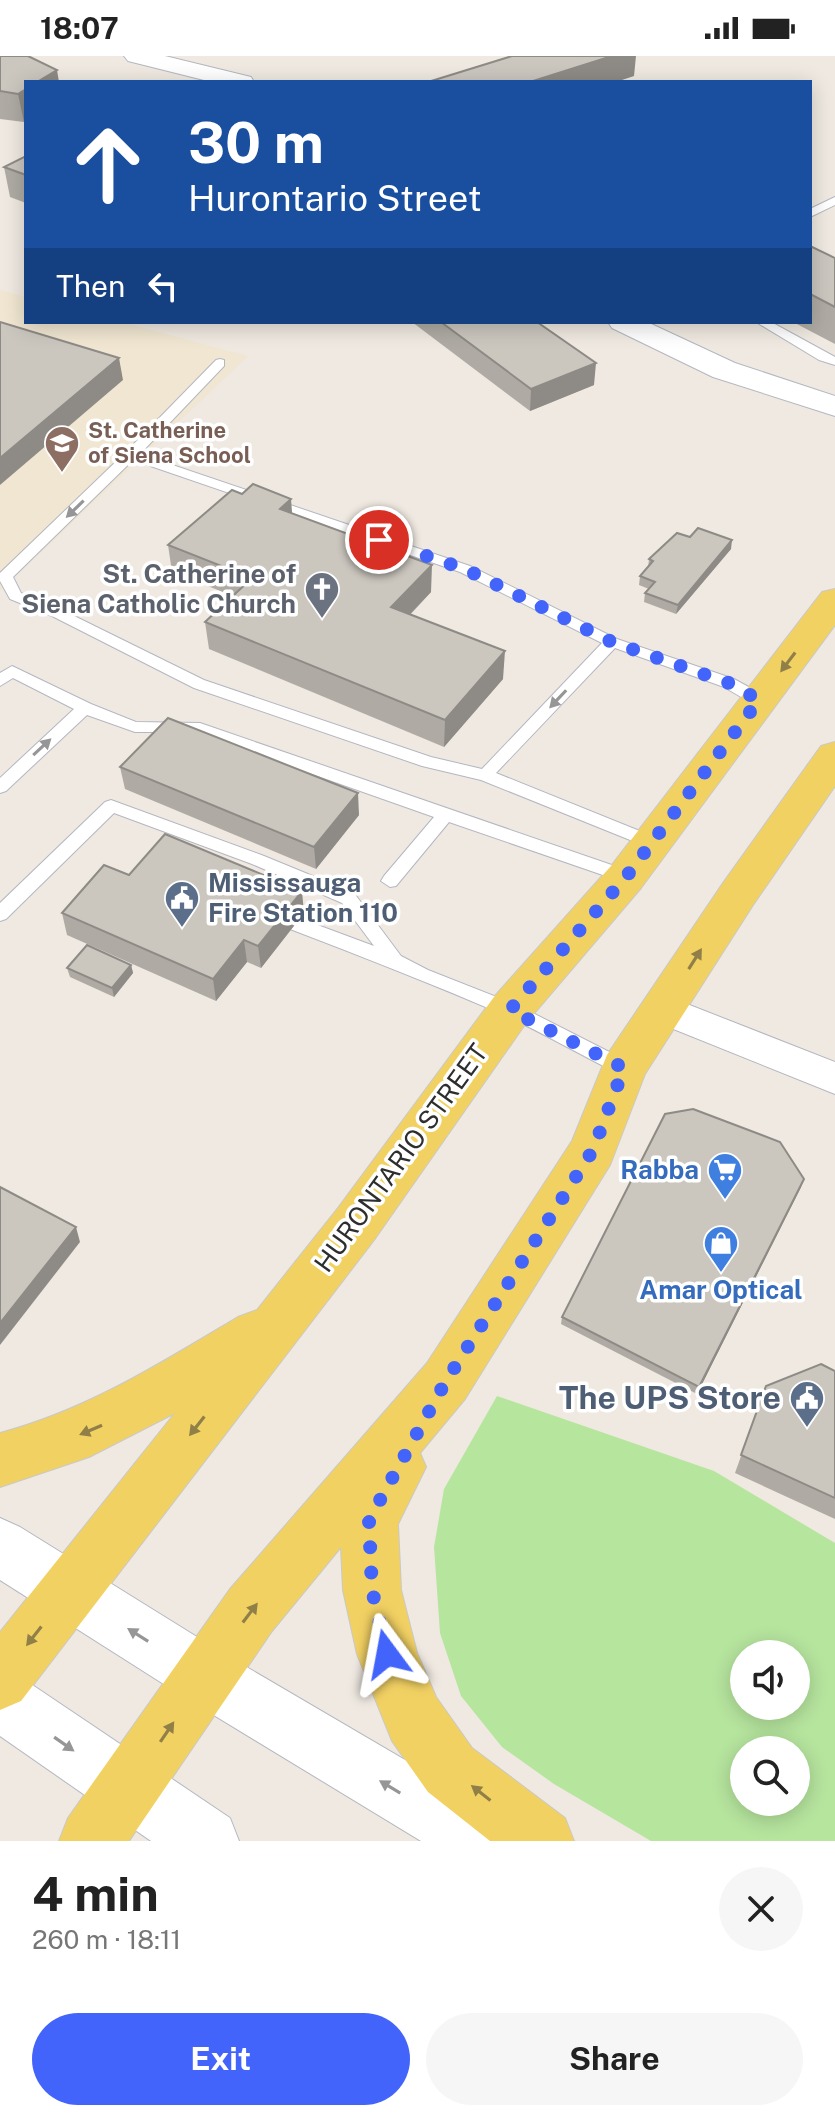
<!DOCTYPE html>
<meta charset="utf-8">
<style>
:root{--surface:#fff;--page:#f6f6f6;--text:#222;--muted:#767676;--accent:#4264fb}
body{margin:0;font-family:"Public Sans",sans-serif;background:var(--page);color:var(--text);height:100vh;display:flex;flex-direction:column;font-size:30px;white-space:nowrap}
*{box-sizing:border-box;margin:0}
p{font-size:26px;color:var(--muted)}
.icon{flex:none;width:44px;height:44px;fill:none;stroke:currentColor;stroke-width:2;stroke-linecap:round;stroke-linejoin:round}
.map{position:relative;height:1785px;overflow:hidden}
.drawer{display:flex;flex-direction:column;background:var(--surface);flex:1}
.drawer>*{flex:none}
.top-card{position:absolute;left:24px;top:24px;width:788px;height:244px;border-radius:0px;box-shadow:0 4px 20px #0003;background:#1a4fa0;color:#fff;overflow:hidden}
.fabs{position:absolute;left:730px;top:1584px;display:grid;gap:16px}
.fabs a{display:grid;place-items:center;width:80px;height:80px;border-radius:50%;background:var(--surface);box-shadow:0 4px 20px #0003;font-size:40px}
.pin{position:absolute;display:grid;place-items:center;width:68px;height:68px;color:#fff;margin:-34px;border:4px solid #fff;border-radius:50%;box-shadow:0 2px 8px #0007}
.me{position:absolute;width:88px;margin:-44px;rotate:347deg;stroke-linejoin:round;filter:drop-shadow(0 0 6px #0008)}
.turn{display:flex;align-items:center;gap:28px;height:168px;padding:0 32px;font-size:36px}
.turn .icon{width:104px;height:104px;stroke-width:2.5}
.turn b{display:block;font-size:56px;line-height:68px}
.then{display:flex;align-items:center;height:76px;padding:0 32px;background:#0003;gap:16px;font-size:30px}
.round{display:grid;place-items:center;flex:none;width:84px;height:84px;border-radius:42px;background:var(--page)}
.summary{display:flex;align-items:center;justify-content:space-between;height:136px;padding:0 32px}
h1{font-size:48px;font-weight:700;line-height:60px}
.button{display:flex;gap:16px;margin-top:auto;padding:16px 32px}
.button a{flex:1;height:92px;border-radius:48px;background:var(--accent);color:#fff;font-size:32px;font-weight:700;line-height:92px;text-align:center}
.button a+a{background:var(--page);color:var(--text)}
.status{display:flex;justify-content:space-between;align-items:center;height:56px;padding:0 40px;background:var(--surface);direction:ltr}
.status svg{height:22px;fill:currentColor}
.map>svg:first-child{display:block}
</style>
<div class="status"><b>18:07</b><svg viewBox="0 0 49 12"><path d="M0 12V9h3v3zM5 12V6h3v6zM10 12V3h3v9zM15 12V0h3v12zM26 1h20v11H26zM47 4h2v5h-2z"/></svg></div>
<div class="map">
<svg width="835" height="1785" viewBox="0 0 835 1785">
<rect width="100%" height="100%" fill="#efe9e1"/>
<!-- education -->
<path fill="#f0e6d1" d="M0,234L26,241V266H121L248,300L0,535Z"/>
<!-- green -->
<path fill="#b6e59e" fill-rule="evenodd" d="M497,1340L714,1415L835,1487V1785H651L554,1728L502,1691L461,1640L440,1577L434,1491L444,1433ZM744,1598H796V1650H744ZM744,1694H796V1746H744Z"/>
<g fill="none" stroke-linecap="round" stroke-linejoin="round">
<!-- service casing -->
<g stroke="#b4b7c1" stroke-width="2">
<g id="service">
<path d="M835,141V149L810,161V153Z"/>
<path d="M756,266H771L835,301V309L819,304Z"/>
<path d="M220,303L224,304V310L140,398L470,510L617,583L734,623L765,640L767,644L765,648H753L724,631L615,592L496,717L657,782L660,786L657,790H645L481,724L422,710L194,632L52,560L10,543L0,525V517L126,396L216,304ZM133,404L460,516L602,587L482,713L431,701L204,624L62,554L21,537L13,521Z"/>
<path d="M12,610L91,648L136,666L200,667L632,816L635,821L626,827L449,766L396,830L390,831L381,825L384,820L434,761L193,676H135L87,659L6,735L0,737V722L74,653L13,622L0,630V617Z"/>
<path d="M111,744L264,800L354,837L401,900L428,914L517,949L631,1007L634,1012L631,1017L624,1020L617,1017C579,998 541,976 502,958C432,928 361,900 290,873L287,868L296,861L374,890L342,847L252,808L114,757L6,863L0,865V847L105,746Z"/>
</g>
</g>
<!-- minor casing -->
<g stroke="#b4b7c1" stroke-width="2">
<path id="minor" d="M664,939L835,1006V1038L651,964L645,954L651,944Z"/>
</g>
<!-- tertiary casing -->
<g stroke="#b4b7c1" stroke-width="2">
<g id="tertiary">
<path d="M124,0H165L251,21L254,26H212L128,5Z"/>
<path d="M608,266H647L735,307L835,340V360L713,321L612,272Z"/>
</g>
</g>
<!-- secondary casing -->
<g stroke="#b4b7c1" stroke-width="2">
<g id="secondary">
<path d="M0,1462L20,1471L226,1599L504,1762L513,1785H421L184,1641L0,1524Z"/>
<path d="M0,1614L22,1622L230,1762L239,1785H151L0,1680Z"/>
</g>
</g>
<!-- primary casing -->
<g stroke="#c9c9c9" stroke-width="2">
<g id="primary">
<path d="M835,533V569L641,832L526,967L374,1184L21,1645L0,1654V1576L175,1357L89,1401L0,1431V1377C87,1354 161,1307 238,1261L257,1254L338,1152L494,941L611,810L822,536Z"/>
<path d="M835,686V730L753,849L645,1018L610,1109L465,1343L420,1397L426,1411L398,1468L401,1534L417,1597L436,1641L472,1692L565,1762L574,1785H490L428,1736L392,1685L357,1598L343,1534L341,1491L272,1575L129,1785H59L68,1762L230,1533L427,1307L572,1085L607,999L723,827L821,690Z"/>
</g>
</g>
<!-- service -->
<use href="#service" fill="#fff" fill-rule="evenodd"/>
<!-- minor -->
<use href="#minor" fill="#fff" fill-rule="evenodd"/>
<!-- tertiary -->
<use href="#tertiary" fill="#fff" fill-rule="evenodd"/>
<!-- secondary -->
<use href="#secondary" fill="#fff" fill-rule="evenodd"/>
<!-- primary -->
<use href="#primary" fill="#f2d163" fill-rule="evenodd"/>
</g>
<!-- wall -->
<g fill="#afaba4">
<path d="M0,0H28L24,66L0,63Z"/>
<path d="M26,100V147L10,141L4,111Z"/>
<path d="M810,190L835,202V288L793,266H810Z"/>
<path d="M412,266H537L594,329L530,355Z"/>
<path d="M292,457L431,536L410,559L503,623L444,691L209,593L205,566L233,540L172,516L168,489Z"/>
<path d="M731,493L676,558L644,546L645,537L649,533L639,529L640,520L648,512L649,503Z"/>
<path d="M120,711L359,759L316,813L125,733Z"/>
<path d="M129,819L304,857L261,912L247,906L216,945L67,879L62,857Z"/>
<path d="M131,909L133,917L114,941L70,921L67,912Z"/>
<path d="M801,1131L697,1338L561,1268L562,1261Z"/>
<path d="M835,1315V1463L735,1417L766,1330Z"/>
</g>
<!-- shaded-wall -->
<g fill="#8e8b86">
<path d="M612,0H636L634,20L616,26H530Z"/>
<path d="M57,14L59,26H37Z"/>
<path d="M26,33V65L24,66L18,38Z"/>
<path d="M119,302L123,324L0,429V402Z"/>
<path d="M596,307L594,329L530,355L531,333Z"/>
<path d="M291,443L293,469L280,453Z"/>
<path d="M732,484L731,493L676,558L678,549Z"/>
<path d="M432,509L431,536L391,578V551Z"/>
<path d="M505,595L503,623L444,691L445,664Z"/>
<path d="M358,737L359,759L316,813L314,791Z"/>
<path d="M302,835L304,857L261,912L258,890Z"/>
<path d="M244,884L247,906L216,945L213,923Z"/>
<path d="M131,909L133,917L114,941L112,932Z"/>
<path d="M804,1123L801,1131L697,1338L699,1331Z"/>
<path d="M76,1171L80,1186L0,1289V1267Z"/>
</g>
<!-- building -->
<g fill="#cbc7bf" stroke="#8e8b86" stroke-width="2">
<path d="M0,0H28L57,14L37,26H26V33L18,38L0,35Z"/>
<path d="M512,0H612L530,26H428Z"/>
<path d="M26,100V119L4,111Z"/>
<path d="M810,190L835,202V251L810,238Z"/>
<path d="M0,266L119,302L0,402Z"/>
<path d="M441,266H537L596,307L531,333Z"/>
<path d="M253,428L291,443L280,453L432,509L391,551L505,595L445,664L205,566L252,522L168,489L232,434L242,438Z"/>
<path d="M698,472L732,484L678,549L645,537L655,526L640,520L653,505L649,503L677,477L690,481Z"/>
<path d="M168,662L358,737L314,791L120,711Z"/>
<path d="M165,778L302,835L258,890L244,884L213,923L62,857L104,809L129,819Z"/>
<path d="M87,889L131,909L112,932L67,912Z"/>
<path d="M693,1053L780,1086L804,1123L699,1331L562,1261L665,1058Z"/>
<path d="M0,1131L76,1171L0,1267Z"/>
<path d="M821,1308L835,1315V1442L741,1399L766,1330Z"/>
</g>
<!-- one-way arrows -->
<defs><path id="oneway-solid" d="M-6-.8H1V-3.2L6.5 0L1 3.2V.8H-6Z" transform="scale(2)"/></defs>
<g fill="#969696">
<use href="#oneway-solid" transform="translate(75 453) rotate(136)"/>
<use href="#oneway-solid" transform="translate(558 643) rotate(133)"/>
<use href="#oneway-solid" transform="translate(42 691) rotate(-43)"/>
<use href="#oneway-solid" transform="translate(138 1579) rotate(-148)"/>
<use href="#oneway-solid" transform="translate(64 1688) rotate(35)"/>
<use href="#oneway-solid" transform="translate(390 1731) rotate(-149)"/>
</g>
<g fill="#908048">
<use href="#oneway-solid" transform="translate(788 606) rotate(127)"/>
<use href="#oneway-solid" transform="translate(695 903) rotate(-58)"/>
<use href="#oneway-solid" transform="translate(197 1370) rotate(128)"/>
<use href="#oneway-solid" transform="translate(91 1374) rotate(157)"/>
<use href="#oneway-solid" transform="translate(250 1557) rotate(-53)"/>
<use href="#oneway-solid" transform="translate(34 1580) rotate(128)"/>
<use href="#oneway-solid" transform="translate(167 1676) rotate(-56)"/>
<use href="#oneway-solid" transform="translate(481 1737) rotate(-142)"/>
</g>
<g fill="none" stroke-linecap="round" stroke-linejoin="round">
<!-- route -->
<path stroke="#4264fb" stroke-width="14" stroke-dasharray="0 25.2" d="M379,484L465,513L612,586L729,627L759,644L626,821L510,954L624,1012L593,1094L446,1325L369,1464L372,1534L387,1598"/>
</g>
<!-- icons -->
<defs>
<g id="school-pin" transform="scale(1.8)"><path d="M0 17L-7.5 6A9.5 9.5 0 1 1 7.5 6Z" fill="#8d6e63" stroke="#fff"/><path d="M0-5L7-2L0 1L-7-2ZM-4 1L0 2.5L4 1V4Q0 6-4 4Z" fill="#fff"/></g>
<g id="church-pin" transform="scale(1.8)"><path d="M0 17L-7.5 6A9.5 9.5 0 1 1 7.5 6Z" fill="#6b7280" stroke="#fff"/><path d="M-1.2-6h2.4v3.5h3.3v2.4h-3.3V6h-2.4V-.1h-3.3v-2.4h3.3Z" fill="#fff"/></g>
<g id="civic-pin" transform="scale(1.8)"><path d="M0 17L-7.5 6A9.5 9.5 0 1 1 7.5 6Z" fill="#5c6f8a" stroke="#fff"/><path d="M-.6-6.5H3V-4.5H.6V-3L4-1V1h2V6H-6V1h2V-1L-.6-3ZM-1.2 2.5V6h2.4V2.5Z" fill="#fff"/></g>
<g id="supermarket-pin" transform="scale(1.8)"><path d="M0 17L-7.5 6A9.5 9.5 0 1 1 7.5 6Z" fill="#3f7fe0" stroke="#fff"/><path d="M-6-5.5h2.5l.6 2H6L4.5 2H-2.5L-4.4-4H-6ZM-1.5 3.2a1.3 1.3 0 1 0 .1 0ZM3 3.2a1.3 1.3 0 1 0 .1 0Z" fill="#fff"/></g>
<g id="shop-pin" transform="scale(1.8)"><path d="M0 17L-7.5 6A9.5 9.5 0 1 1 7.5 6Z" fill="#3f7fe0" stroke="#fff"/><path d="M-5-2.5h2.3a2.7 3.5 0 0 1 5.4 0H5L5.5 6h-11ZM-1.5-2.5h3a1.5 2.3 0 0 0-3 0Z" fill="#fff"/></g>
</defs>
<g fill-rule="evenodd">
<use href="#school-pin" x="62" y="387"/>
<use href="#church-pin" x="322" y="533"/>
<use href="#civic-pin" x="182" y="842"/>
<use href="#supermarket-pin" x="725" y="1114"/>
<use href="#shop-pin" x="721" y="1187"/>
<use href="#civic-pin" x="807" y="1342"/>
</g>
<g text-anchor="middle" stroke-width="7" stroke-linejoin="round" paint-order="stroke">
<!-- far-education labels -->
<g font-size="22" font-weight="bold" fill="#785e54" stroke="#fff" text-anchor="start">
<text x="88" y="382">St. Catherine<tspan x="88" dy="25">of Siena School</tspan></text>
</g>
<!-- worship labels -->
<g font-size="26" font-weight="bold" fill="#5b616d" stroke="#fff" text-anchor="end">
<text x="296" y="527">St. Catherine of<tspan x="296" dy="30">Siena Catholic Church</tspan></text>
</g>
<!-- service labels -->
<g font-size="26" font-weight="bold" fill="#4e5e75" stroke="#fff" text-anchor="start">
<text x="208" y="836">Mississauga<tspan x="208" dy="30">Fire Station 110</tspan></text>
</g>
<!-- street labels -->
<g font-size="26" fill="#2e2e2e" stroke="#fff">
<text transform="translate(401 1102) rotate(-54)" y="9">HURONTARIO STREET</text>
</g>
<!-- shop labels -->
<g font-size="26" font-weight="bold" fill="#366cbe" stroke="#fff" text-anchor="end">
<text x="699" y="1123">Rabba</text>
<text x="721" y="1243" text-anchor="middle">Amar Optical</text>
</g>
<!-- near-service labels -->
<g font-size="32" font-weight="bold" fill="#4e5e75" stroke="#fff" text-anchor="end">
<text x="781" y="1353">The UPS Store</text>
</g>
</g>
</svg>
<div class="fabs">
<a><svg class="icon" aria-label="sound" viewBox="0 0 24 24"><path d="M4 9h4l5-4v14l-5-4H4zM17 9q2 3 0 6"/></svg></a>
<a><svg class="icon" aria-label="search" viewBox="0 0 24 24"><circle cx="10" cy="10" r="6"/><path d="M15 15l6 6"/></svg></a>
</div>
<div class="pin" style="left:379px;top:484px;background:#d93025"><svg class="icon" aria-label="arrive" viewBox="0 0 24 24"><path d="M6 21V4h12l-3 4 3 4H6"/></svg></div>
<svg class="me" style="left:387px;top:1598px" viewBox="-20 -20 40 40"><path d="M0-17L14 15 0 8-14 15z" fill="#4264fb" stroke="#fff" stroke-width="4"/></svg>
<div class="top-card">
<div class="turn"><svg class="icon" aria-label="ahead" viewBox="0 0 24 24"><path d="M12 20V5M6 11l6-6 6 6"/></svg><div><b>30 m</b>Hurontario Street</div></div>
<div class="then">Then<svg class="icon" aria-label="left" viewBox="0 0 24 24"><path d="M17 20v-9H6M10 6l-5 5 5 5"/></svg></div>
</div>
</div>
<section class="drawer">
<div class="summary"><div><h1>4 min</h1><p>260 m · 18:11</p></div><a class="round"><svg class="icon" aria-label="close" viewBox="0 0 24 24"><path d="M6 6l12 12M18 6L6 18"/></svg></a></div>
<div class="button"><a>Exit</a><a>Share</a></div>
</section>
